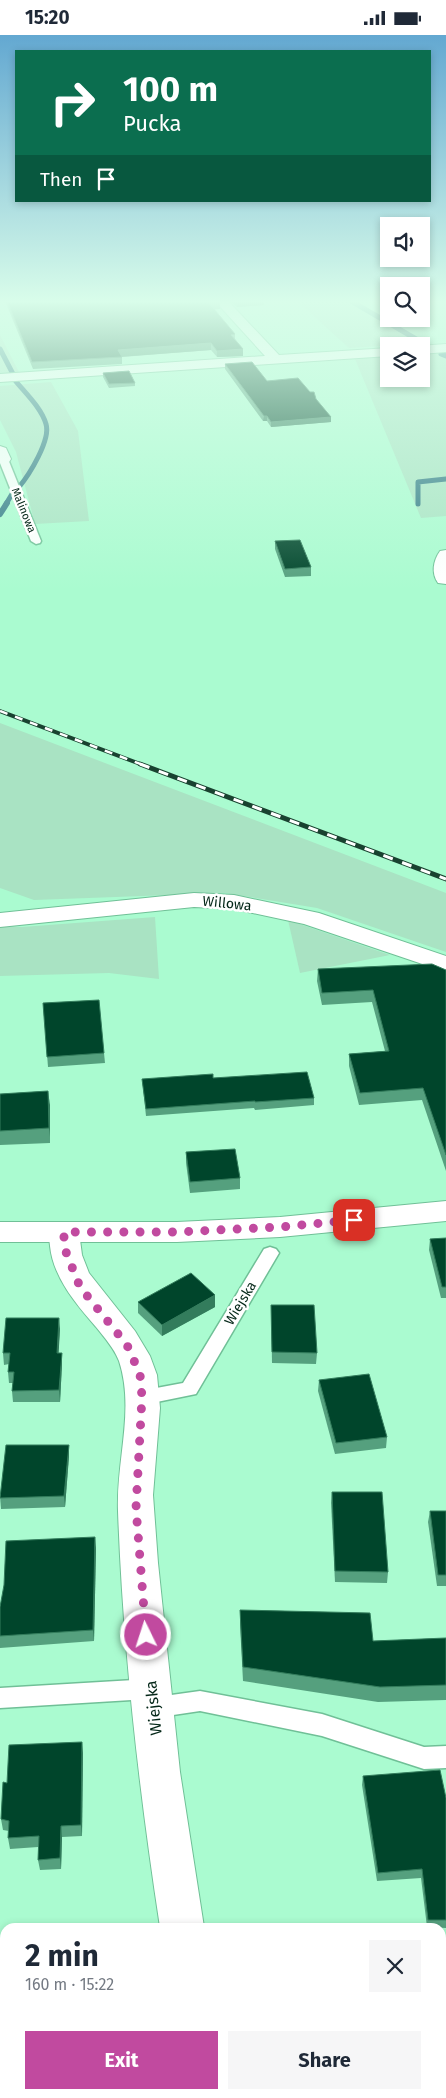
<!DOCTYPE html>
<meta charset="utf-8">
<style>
:root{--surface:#fff;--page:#f6f6f7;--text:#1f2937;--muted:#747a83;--accent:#c14a9f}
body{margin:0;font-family:"Fira Sans",sans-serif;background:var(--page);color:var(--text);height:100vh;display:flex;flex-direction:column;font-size:19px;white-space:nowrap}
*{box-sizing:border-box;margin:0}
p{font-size:16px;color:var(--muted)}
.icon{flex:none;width:28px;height:28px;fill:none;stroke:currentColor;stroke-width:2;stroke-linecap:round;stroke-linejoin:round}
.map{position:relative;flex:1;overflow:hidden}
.details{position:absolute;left:0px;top:1888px;width:446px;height:176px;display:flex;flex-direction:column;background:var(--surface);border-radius:15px 15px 0 0;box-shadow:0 2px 8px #0003}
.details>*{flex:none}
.banner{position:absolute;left:15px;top:15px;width:416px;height:152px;border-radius:0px;box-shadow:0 2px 8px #0003;background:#0b6e4f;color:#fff;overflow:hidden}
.tools{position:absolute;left:380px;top:182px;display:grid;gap:10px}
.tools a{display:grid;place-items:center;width:50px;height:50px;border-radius:0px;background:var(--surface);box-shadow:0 2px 8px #0003;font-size:25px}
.pin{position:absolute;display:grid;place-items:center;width:42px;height:42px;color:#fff;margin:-21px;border-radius:10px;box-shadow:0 2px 8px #0006}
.me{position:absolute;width:55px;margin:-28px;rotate:356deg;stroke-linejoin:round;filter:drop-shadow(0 0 4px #0008)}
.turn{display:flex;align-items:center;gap:18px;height:105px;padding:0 25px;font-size:22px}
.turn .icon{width:65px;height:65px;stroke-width:2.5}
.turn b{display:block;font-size:35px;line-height:42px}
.then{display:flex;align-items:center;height:48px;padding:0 25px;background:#0003;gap:10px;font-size:19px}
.round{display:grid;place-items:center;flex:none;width:52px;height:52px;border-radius:0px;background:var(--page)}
.overview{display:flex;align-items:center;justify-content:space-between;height:85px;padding:0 25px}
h1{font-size:30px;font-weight:700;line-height:38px}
.button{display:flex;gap:10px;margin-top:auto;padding:10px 25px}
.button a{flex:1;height:58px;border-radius:0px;background:var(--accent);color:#fff;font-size:20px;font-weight:700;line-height:58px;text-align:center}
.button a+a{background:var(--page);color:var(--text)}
.status{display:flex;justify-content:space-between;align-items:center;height:35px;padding:0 25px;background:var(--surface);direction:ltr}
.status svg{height:14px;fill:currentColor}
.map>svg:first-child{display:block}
</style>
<div class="status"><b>15:20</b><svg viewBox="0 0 49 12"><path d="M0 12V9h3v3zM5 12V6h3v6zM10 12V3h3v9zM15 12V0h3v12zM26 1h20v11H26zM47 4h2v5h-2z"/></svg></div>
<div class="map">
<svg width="446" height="2063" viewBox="0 0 446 2063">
<rect width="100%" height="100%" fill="#aafbd0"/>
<!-- green -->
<g fill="#a9e3c3">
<path d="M297,266H353L429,308L349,313Z"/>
<path d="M0,300L20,339L0,340Z"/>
<path d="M446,317V481L421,483L355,324L389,321V344H421V319Z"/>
<path d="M51,347L78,396L89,486L35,489L16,417L0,385V351Z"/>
<path d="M0,688L446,858V917L317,873L225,858L34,865L0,853Z"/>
<path d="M155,882L159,944L109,938L0,941V891L22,892Z"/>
<path d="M288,885L390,920L300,938Z"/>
</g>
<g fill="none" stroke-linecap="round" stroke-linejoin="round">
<!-- stream-far1 -->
<g stroke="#2c7482" stroke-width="5">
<path d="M351,266L428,311"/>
<path d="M0,314L13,339"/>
<path d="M441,319L446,321"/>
<path d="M14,344C24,357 41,372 46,389C51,405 29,440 19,452"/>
<path d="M6,469L12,459"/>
<path d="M418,469V447L446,444"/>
</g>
<!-- stream -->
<path stroke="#2c7482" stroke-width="6" d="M0,479L7,468"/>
<!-- service casing -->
<g stroke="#70c097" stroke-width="3">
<g id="service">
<path d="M3,421L8,424L41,506L40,508L36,509L31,506L0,428V422Z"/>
<path d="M270,1212L276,1214L279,1218L196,1359L142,1370L135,1367L132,1362L135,1357L183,1348L264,1214Z"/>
<path d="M151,1644L159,1647L163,1654L157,1662L200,1656L322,1679L424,1712L446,1711V1733L424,1734L322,1701L200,1676L153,1683L145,1680L141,1673L145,1666L148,1664L0,1673V1653Z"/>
</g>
</g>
<!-- minor casing -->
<g stroke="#70c097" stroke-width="2">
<g id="minor">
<path d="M215,266H228L279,320L389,313V321L0,347V339L265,321Z"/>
<path d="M446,309V317L421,319V311H419Z"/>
<path d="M0,411L6,413L11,424L9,427L0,428Z"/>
<path d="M446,515V549L438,548C431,538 433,526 440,516Z"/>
<path d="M194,858L234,860L319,878L446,921V937L304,889L234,874L194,872L0,892V878Z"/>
<path d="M64,1187L75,1190L79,1197L82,1220L89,1238L135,1296L150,1321L157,1340L160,1373L153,1460L158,1528L180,1737L204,1892H160C139,1755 123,1615 118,1476C116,1425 135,1375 119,1326C114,1313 104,1302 96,1292C76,1269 53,1242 50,1211C49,1202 48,1197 53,1190Z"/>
<path d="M189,2059H235L236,2063H190Z"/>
</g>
</g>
<!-- primary casing -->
<g stroke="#70c097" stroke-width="2">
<path id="primary" d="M446,1166V1186L280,1202L177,1207H0V1187H177L280,1182Z"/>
</g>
<!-- service -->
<use href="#service" fill="#fff" fill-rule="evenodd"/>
<!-- minor -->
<use href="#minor" fill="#fff" fill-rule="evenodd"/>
<!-- primary -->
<use href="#primary" fill="#fff" fill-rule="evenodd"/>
<!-- rail-far1 casing -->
<g stroke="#194230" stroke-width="4">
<path id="rail-far1" d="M0,676L143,730"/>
</g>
<!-- rail casing -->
<g stroke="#194230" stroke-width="5">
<path id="rail" d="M140,729L446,844"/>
</g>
<!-- rail-far1 -->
<use href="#rail-far1" stroke="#fff" stroke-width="2.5" stroke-dasharray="8" stroke-linecap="butt"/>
<!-- rail -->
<use href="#rail" stroke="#fff" stroke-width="3" stroke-dasharray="10" stroke-linecap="butt"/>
</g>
<!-- wall -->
<g fill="#55a07e">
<path d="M5,266H218L220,268V274H214L235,299V304L243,314V321L217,322L211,315L122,322V329L33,334Z"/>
<path d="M230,266H264V270L237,272Z"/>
<rect x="421" y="266" width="8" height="4"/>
<path d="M225,329L267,346L316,364L331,382V387L271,392L267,386H263L225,334Z"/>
<path d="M103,338L135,348V351L109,353L103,342Z"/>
<path d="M275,506L311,532V541L285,542L275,514Z"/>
<path d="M318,934L446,935V1136L422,1065L359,1070L349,1031V1019L385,1016L372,967L322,970L317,946Z"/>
<path d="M43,968L104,1018L105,1028L48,1032Z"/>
<path d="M213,1043L314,1063V1070L255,1075L254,1073L146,1081L142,1044Z"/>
<path d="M48,1056L50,1108L0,1110V1059Z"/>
<path d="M186,1117L240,1143V1154L190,1158L186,1128Z"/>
<path d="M446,1203V1263H441L429,1215L430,1204Z"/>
<path d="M138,1267L215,1272L162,1301L138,1278Z"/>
<path d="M271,1270L317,1318L316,1329L272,1328Z"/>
<path d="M60,1294L58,1318H62V1329L60,1367H13L12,1356L13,1348H9L8,1337L9,1329L4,1330L3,1318Z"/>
<path d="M319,1345L387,1402L386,1413L335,1419L318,1356Z"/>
<path d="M69,1410V1421L65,1472L1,1474L0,1461Z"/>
<path d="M332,1457L388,1537L387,1548L335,1547L331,1468Z"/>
<path d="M430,1476H446V1551H437L428,1487Z"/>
<path d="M96,1513L94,1606L0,1613V1572Z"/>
<path d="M240,1575L373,1606L446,1603V1665L378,1667L243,1646L240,1590Z"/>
<path d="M83,1718L82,1801L62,1802L61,1834L40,1835L38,1825V1812L10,1814L8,1803L9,1796L3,1795L1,1784L7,1748Z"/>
<path d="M363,1741L446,1763V1893L427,1892L421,1843L377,1846L362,1750Z"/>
<path d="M299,2059H390L391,2063H300Z"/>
</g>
<!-- shaded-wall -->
<g fill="#337c5c">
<path d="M237,266H264V270L237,272Z"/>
<path d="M209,268H220V274L209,275Z"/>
<path d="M211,308V315L118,322V315Z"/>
<path d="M243,314V321L217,322V316Z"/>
<path d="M264,381H267V386H263Z"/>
<path d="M331,382V387L271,392V387Z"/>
<path d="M48,1056L50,1070V1108L49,1093Z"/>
<path d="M215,1260V1272L162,1301V1290Z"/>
<path d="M59,1283L60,1294L58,1329L57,1318Z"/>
<path d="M62,1318V1329L60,1367L59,1355Z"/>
<path d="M69,1410V1421L65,1472L64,1461Z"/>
<path d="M95,1502L96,1513L94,1606L93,1595Z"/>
<path d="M82,1707L83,1718L82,1801L81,1790Z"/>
<path d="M61,1791L62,1802L61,1834L60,1823Z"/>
</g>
<!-- building -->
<g fill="#00452b" stroke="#337c5c">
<path d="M7,266H218L220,268H209L235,299L231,300L243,314L217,316L211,308L118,315L122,322L32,327Z"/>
<path d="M252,327L267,346L298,343L310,357H314L316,364L331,382L271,387L267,381H264L225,329Z"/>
<path d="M129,336L135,348L109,349L103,338Z"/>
<path d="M300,505L311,532L285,534L275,506Z"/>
<path d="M432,929L446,935V1120L423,1053L360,1058L349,1019L389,1016L373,955L322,958L318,934Z"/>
<path d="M99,965L104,1018L47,1022L43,968Z"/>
<path d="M307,1037L314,1063L255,1067V1066L146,1074L142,1044L213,1039V1043Z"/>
<path d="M48,1056L49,1093L0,1096V1059Z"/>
<path d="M235,1114L240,1143L190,1147L186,1117Z"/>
<path d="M446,1203V1252H442L430,1204Z"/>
<path d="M191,1238L215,1260L162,1290L138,1267Z"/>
<path d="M271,1270H314L317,1318L272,1317Z"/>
<path d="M6,1283H59L57,1318H62L59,1355L12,1356L14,1337H8L10,1318H3Z"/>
<path d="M369,1339L387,1402L336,1408L319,1345Z"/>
<path d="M6,1410H69L64,1461L0,1463Z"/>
<path d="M332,1457H382L388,1537L335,1536Z"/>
<path d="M430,1476H446V1540H438Z"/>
<path d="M95,1502L93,1595L0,1601V1572L4,1550L6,1506Z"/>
<path d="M240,1575L370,1578L373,1606L446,1603V1650L380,1652L243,1632Z"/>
<path d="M82,1707L81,1790L61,1791L60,1823L38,1825L39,1801L8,1803L9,1786L1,1784L3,1747L7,1748L9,1710Z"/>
<path d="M440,1735L446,1763V1885H428L422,1834L378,1838L363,1741Z"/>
<path d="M302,2059H390L391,2063H303Z"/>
</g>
<!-- sky -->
<linearGradient id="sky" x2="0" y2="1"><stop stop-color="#63a8d1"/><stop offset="0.48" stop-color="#d9fdea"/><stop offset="1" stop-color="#d9fdea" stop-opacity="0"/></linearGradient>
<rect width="446" height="555" fill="url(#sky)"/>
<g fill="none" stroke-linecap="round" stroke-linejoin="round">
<!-- route -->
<path stroke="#c14a9f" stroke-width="9" stroke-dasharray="0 16.2" d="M146,1600L136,1473L142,1362L140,1339L127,1310L80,1252L64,1212V1197H177L280,1192L354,1185"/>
</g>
<g text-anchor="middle" stroke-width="5" stroke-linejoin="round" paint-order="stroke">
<!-- far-street labels -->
<g font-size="11" fill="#042718" stroke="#fff">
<text transform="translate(24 475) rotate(68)" y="4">Malinowa</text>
</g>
<!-- street labels -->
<g font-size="14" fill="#042718" stroke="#fff">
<text transform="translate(227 868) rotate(6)" y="5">Willowa</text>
<text transform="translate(240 1268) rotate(-59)" y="5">Wiejska</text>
</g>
<!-- near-street labels -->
<g font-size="16" fill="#042718" stroke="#fff">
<text transform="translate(153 1673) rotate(-96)" y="6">Wiejska</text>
</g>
</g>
</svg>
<div class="tools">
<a><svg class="icon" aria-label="sound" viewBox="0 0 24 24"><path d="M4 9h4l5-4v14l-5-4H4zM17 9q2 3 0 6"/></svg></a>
<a><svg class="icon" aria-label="search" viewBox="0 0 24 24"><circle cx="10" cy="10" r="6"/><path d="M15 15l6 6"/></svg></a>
<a><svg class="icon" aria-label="layers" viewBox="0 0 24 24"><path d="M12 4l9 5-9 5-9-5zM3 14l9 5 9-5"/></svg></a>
</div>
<div class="pin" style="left:354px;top:1185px;background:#d93025"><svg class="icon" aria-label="arrive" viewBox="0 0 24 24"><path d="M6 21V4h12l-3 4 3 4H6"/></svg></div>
<svg class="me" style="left:146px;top:1600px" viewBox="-20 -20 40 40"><circle r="17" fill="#c14a9f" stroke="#fff" stroke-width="3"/><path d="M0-11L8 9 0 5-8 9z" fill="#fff"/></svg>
<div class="banner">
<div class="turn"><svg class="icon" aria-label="right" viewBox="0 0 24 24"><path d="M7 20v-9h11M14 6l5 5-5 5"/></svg><div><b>100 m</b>Pucka</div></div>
<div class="then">Then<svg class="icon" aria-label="arrive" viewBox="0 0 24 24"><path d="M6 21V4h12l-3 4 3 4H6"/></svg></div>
</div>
<section class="details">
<div class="overview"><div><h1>2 min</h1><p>160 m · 15:22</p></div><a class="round"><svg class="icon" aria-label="close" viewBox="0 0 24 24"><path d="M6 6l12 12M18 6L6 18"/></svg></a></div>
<div class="button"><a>Exit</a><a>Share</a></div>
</section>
</div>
